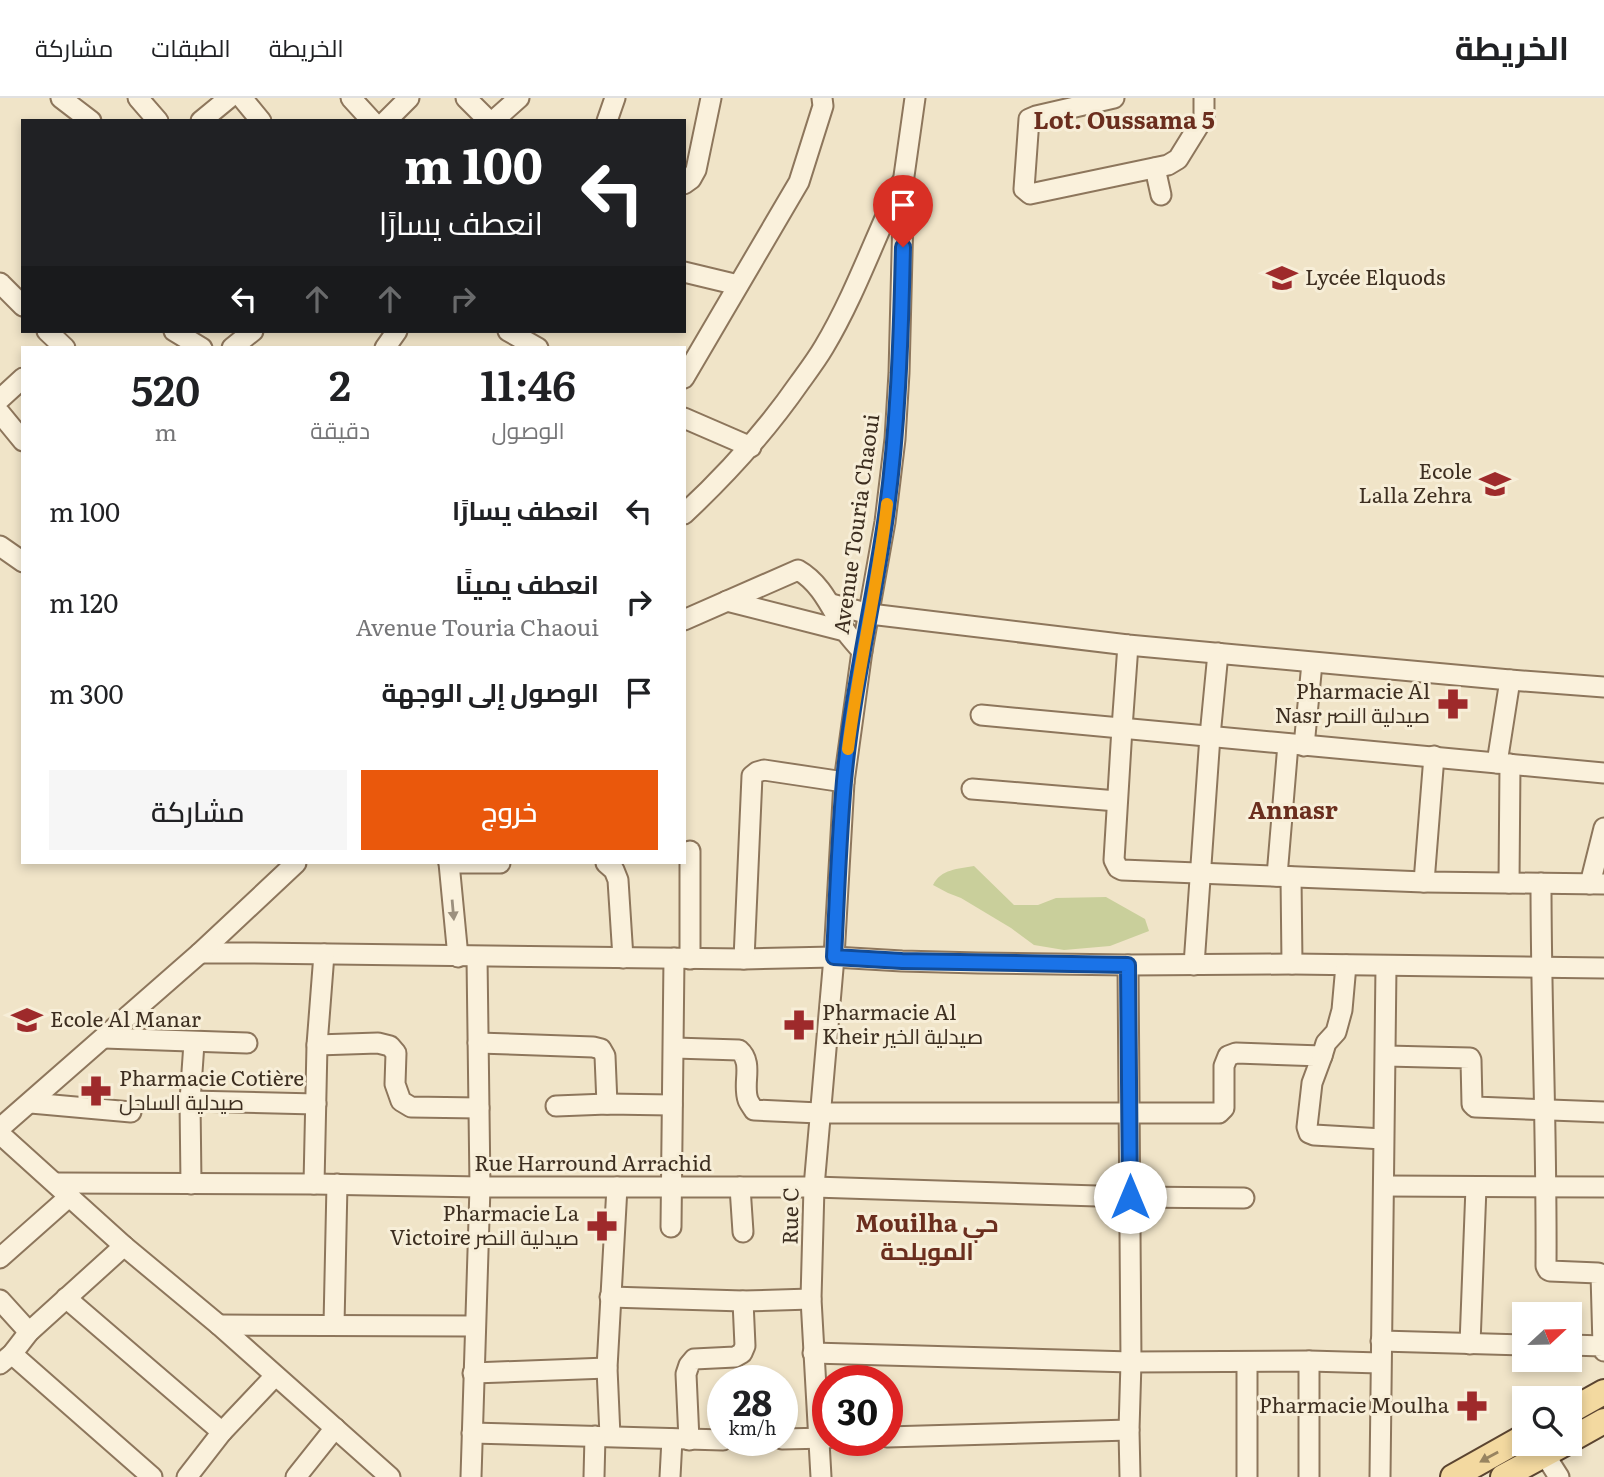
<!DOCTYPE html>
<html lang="ar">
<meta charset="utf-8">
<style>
:root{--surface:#fff;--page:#f6f6f6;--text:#202124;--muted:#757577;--line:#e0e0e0;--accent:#ea580c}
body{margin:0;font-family:Literata,Cairo,serif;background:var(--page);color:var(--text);direction:rtl;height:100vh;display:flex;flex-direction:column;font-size:26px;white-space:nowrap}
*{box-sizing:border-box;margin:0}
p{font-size:23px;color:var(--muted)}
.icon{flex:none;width:38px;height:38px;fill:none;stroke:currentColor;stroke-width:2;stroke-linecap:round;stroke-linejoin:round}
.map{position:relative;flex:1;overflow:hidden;direction:ltr}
.sheet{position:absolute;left:21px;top:248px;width:665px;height:518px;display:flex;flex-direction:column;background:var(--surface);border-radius:0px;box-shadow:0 4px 10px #0003;direction:rtl}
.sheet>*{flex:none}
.hud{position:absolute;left:21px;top:21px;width:665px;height:214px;border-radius:0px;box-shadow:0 4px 10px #0003;direction:rtl;background:#202124;color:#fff;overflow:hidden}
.needle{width:46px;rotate:68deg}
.fabs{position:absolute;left:1512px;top:1204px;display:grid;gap:14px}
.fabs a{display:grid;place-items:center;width:70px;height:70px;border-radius:0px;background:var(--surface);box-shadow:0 4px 10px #0003;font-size:35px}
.speed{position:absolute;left:707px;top:1267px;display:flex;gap:14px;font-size:35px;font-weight:700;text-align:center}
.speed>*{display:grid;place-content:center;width:91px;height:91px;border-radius:50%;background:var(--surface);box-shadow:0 4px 10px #0003;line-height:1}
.speed small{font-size:18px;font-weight:400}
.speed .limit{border:10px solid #d22;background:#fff;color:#111}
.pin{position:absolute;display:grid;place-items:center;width:60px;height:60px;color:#fff;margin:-72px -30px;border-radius:50% 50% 50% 0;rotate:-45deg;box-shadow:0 0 7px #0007}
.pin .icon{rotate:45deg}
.me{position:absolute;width:77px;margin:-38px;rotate:0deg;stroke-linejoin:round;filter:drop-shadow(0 0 5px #0008)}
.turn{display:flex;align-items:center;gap:24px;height:147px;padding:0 28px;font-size:32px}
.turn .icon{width:91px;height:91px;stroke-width:2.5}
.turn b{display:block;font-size:49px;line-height:60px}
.lanes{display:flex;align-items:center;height:66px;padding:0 28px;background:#0003;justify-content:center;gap:35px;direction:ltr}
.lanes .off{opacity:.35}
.eta{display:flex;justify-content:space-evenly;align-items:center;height:119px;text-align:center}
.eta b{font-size:42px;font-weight:600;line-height:49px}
.button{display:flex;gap:14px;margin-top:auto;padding:14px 28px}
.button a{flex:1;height:80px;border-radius:0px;background:var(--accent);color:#fff;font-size:28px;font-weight:600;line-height:80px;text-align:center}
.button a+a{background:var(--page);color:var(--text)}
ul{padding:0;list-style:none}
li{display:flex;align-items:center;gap:21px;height:91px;padding:0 28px}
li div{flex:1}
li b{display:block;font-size:26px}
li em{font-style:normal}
header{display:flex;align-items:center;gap:42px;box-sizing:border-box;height:98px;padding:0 35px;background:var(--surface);border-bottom:2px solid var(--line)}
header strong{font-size:33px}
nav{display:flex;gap:38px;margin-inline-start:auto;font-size:24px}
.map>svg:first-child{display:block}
</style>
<header>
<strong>الخريطة</strong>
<nav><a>الخريطة</a><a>الطبقات</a><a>مشاركة</a></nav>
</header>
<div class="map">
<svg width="1604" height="1379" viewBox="0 0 1604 1379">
<rect width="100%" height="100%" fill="#f0e4c8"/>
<!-- green -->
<path fill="#c9cf9b" d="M974,768L1014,807H1038L1056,800L1106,799L1145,821L1149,833L1110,848L1064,852L1034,847L1011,830L961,800L948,795L933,787C941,771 958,771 974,768Z"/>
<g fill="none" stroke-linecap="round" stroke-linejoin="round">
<!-- minor casing -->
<g stroke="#8d765c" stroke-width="23">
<g id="minor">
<path d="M61,0L91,23"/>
<path d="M138,0L158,23"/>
<path d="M242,0L261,23"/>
<path d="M351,0L372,23"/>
<path d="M466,0L489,23"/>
<path d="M1114,0L1036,18L1029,21L1024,91L1030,96L1168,67L1178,61L1204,19V0"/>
<path d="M201,23L229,0"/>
<path d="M386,23L409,0"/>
<path d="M493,23L519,0"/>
<path d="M607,23L615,0"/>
<path d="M1155,70L1161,97"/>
<path d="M684,86L691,81L696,72L711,0"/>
<path d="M684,174L738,187"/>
<path d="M0,185L23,208"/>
<path d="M47,233L65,250"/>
<path d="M174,233L202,250"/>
<path d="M508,233L538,250"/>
<path d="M232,250L253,233"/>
<path d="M385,250L397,233"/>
<path d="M684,280L799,84L823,8L822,0"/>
<path d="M0,301L23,280"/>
<path d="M0,315L23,343"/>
<path d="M684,320L751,349"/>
<path d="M684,416C728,375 766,333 800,284C808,273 817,261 824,249C855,197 875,139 901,85"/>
<path d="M0,448L23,464"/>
<path d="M727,503L845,533"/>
<path d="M831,506L870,516L1128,547L1510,582L1604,589"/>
<path d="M684,522L798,472C821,485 831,510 844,531C849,539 856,546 862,553"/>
<path d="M1128,547L1122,630L1114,762L1118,770L1122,772L1424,784L1604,786"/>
<path d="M981,617L1604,675"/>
<path d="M1304,648L1312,565"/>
<path d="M1497,665L1510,582"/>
<path d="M972,691L1117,703"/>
<path d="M690,753V861"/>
<path d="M449,765L458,859"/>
<path d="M449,765H500"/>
<path d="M606,765L614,772L618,782L623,860"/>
<path d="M1277,778L1288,646"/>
<path d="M1291,779L1292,866"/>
<path d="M1424,784L1434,658"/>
<path d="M1509,785L1510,666"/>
<path d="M1541,785C1541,913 1547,1040 1546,1168L1548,1172L1550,1173L1598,1175L1601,1176L1603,1248"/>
<path d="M1590,786L1604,730"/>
<path d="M200,855H251L744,861L834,859L902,863L978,865L1128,867L1292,866L1604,870"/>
<path d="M744,861L752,678L757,674L764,672L844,684"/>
<path d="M1128,867L1131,1264L1129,1332L1130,1379"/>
<path d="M1194,867L1210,638L1218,555"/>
<path d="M104,940L247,945"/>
<path d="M478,945L593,949L601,951L605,958L607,1006"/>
<path d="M317,947L378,945L390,948L396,955L395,986L401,1003L411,1009L479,1010"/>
<path d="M675,950L739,952C754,965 742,985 748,1002C749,1005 753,1010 754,1012L819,1015H1219L1224,1010V968L1228,958L1236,955L1322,958L1312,985L1307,1029L1309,1035L1314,1037L1383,1041"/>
<path d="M1322,958L1326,945L1336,934L1342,912L1346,867"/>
<path d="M1386,958L1470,960L1471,962L1472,1006L1475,1009L1604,1014"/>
<path d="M190,1003L316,1006"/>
<path d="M31,1005L131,1014"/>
<path d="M556,1008L607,1006L672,1007"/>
<path d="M0,1030L200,855L296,765"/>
<path d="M0,1036L124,1148L219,1227L390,1379"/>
<path d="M56,1085L314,1086L480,1089H814L1130,1099L1244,1100"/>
<path d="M191,1086L190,1003L194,945"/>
<path d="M314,1086L317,947L324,856"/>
<path d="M1385,1088L1604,1089"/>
<path d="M740,1089L743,1134"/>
<path d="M671,1129L674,860"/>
<path d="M0,1160L70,1098"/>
<path d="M610,1199L743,1203L811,1201"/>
<path d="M66,1200L222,1334"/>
<path d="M0,1202L29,1234"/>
<path d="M219,1227L474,1228"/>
<path d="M334,1227L337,1086"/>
<path d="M1381,1243L1524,1247"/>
<path d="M1470,1246L1476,1089"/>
<path d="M1570,1247L1603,1248L1604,1253"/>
<path d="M813,1255L1131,1264L1309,1263L1380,1265"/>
<path d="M12,1256L152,1379"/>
<path d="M1247,1264V1379"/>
<path d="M0,1266L12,1256L29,1234L124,1148"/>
<path d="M473,1275L607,1270"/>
<path d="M472,1335L723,1342"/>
<path d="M610,1338L607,1270L617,1089"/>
<path d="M887,1339L1129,1332"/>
<path d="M782,1341L828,1340"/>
<path d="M689,1342L686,1276L689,1267L694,1261L735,1259L742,1255L745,1248L743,1203"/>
<path d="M1545,1357L1559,1379"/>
<path d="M187,1379L222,1334L275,1278"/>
<path d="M296,1379L335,1330"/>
<path d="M471,1379L480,1089L477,859"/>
<path d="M594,1379L595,1338"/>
<path d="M670,1379L672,1341"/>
<path d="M821,1379L811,1201L814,1089L834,859L844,684L862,553L885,424L895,341L899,275L904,78L915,0"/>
<path d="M1309,1379V1263"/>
<path d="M1380,1379L1386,868"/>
</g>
</g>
<!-- major casing -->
<g stroke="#5b4430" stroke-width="28">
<g id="major">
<path d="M1570,1313L1604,1294"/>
<path d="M1570,1342L1604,1323"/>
<path d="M1453,1379L1524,1339"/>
<path d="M1503,1379L1564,1346"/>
</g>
</g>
<!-- minor -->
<use href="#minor" stroke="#faf1dc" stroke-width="19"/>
<!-- major -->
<use href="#major" stroke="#f3d9a0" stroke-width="24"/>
</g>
<!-- one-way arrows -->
<defs><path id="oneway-solid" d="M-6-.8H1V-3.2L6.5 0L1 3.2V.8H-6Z" transform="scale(1.75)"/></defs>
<use fill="#9c907e" href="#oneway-solid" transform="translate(453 812) rotate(85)"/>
<use fill="#988460" href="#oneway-solid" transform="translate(1489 1359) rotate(151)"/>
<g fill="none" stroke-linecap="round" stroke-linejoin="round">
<!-- route casing -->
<g stroke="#114b97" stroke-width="18">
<path id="route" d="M903,149C901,241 898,334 885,425C872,511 852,596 844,683C839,741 837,800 834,859L902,863L1128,867L1130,1099"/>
</g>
<!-- route -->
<use href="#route" stroke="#1a73e8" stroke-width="12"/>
<!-- slow -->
<path stroke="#f59e0b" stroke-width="12" d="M848,651C858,569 878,488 887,406"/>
</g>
<!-- icons -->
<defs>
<g id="school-bare" transform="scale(2.415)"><path d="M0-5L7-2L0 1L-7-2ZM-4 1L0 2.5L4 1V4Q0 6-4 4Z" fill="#9e2a2b" stroke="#f7eed8" stroke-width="2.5" paint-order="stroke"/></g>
<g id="pharmacy-bare" transform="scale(2.415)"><path d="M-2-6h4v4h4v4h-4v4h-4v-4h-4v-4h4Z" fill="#9e2a2b" stroke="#f7eed8" stroke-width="2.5" paint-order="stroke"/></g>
</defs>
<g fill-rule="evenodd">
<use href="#school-bare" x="1282" y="180"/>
<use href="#school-bare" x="1495" y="386"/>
<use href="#pharmacy-bare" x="1453" y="606"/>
<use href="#school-bare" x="27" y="922"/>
<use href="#pharmacy-bare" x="799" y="927"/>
<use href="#pharmacy-bare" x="96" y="993"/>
<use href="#pharmacy-bare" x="602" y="1128"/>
<use href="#pharmacy-bare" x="1472" y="1308"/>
</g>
<g text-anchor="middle" stroke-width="6" stroke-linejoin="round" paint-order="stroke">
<!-- poi labels -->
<g font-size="21" fill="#3d2e20" stroke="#f7eed8" text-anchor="start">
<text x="1305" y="187">Lycée Elquods</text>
<text x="1472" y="381" text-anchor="end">Ecole<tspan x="1472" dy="24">Lalla Zehra</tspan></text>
<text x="1430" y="601" text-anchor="end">Pharmacie Al<tspan x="1430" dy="24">Nasr صيدلية النصر</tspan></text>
<text x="822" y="922">Pharmacie Al<tspan x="822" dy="24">Kheir صيدلية الخير</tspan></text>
<text x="50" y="929">Ecole Al Manar</text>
<text x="119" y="988">Pharmacie Cotière<tspan x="119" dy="24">صيدلية الساحل</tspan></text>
<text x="579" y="1123" text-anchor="end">Pharmacie La<tspan x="579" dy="24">Victoire صيدلية النصر</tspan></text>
<text x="1449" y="1315" text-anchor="end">Pharmacie Moulha</text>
</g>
<!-- street labels -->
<g font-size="21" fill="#3d2e20" stroke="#f7eed8">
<text transform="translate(857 426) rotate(-82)" y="7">Avenue Touria Chaoui</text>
<text x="593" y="1073">Rue Harround Arrachid</text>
<text transform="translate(791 1118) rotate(-89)" y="7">Rue C</text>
</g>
<!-- quarter labels -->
<g font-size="24" font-weight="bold" fill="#6b2e1e" stroke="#f7eed8">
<text x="1124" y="31">Lot. Oussama 5</text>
<text x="1293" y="721">Annasr</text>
<text x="927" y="1134">Mouilha حي<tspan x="927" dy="28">المويلحة</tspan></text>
</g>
</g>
</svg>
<div class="fabs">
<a><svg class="needle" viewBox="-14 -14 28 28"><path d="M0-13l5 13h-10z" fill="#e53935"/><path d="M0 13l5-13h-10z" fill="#757577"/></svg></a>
<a><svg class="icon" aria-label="search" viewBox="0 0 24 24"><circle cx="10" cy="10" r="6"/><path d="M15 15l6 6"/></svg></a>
</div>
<div class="speed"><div>28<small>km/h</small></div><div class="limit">30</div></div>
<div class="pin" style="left:903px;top:149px;background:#d93025"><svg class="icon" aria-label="arrive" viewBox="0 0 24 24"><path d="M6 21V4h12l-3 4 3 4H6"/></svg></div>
<svg class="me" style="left:1130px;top:1099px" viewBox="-20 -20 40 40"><circle r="19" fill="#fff"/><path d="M0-13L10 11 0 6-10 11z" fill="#1a73e8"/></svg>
<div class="hud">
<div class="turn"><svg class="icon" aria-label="left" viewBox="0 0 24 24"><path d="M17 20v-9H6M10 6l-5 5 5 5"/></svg><div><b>100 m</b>انعطف يسارًا</div></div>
<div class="lanes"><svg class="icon" aria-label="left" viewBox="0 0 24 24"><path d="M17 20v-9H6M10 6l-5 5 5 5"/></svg><svg class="icon off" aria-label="ahead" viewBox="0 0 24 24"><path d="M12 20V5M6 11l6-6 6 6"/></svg><svg class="icon off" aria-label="ahead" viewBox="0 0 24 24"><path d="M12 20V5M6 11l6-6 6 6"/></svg><svg class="icon off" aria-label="right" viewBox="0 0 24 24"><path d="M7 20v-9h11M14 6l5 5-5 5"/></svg></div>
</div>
<section class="sheet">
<div class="eta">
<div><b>11:46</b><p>الوصول</p></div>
<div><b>2</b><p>دقيقة</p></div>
<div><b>520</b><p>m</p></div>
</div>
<ul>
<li><svg class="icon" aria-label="left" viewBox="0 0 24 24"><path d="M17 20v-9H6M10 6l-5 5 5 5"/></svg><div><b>انعطف يسارًا</b></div><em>100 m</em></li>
<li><svg class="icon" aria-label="right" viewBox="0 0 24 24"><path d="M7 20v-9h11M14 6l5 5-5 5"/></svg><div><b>انعطف يمينًا</b><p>Avenue Touria Chaoui</p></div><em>120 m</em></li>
<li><svg class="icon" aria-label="arrive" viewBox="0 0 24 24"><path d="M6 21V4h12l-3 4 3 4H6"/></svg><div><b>الوصول إلى الوجهة</b></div><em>300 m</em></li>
</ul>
<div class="button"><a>خروج</a><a>مشاركة</a></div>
</section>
</div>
